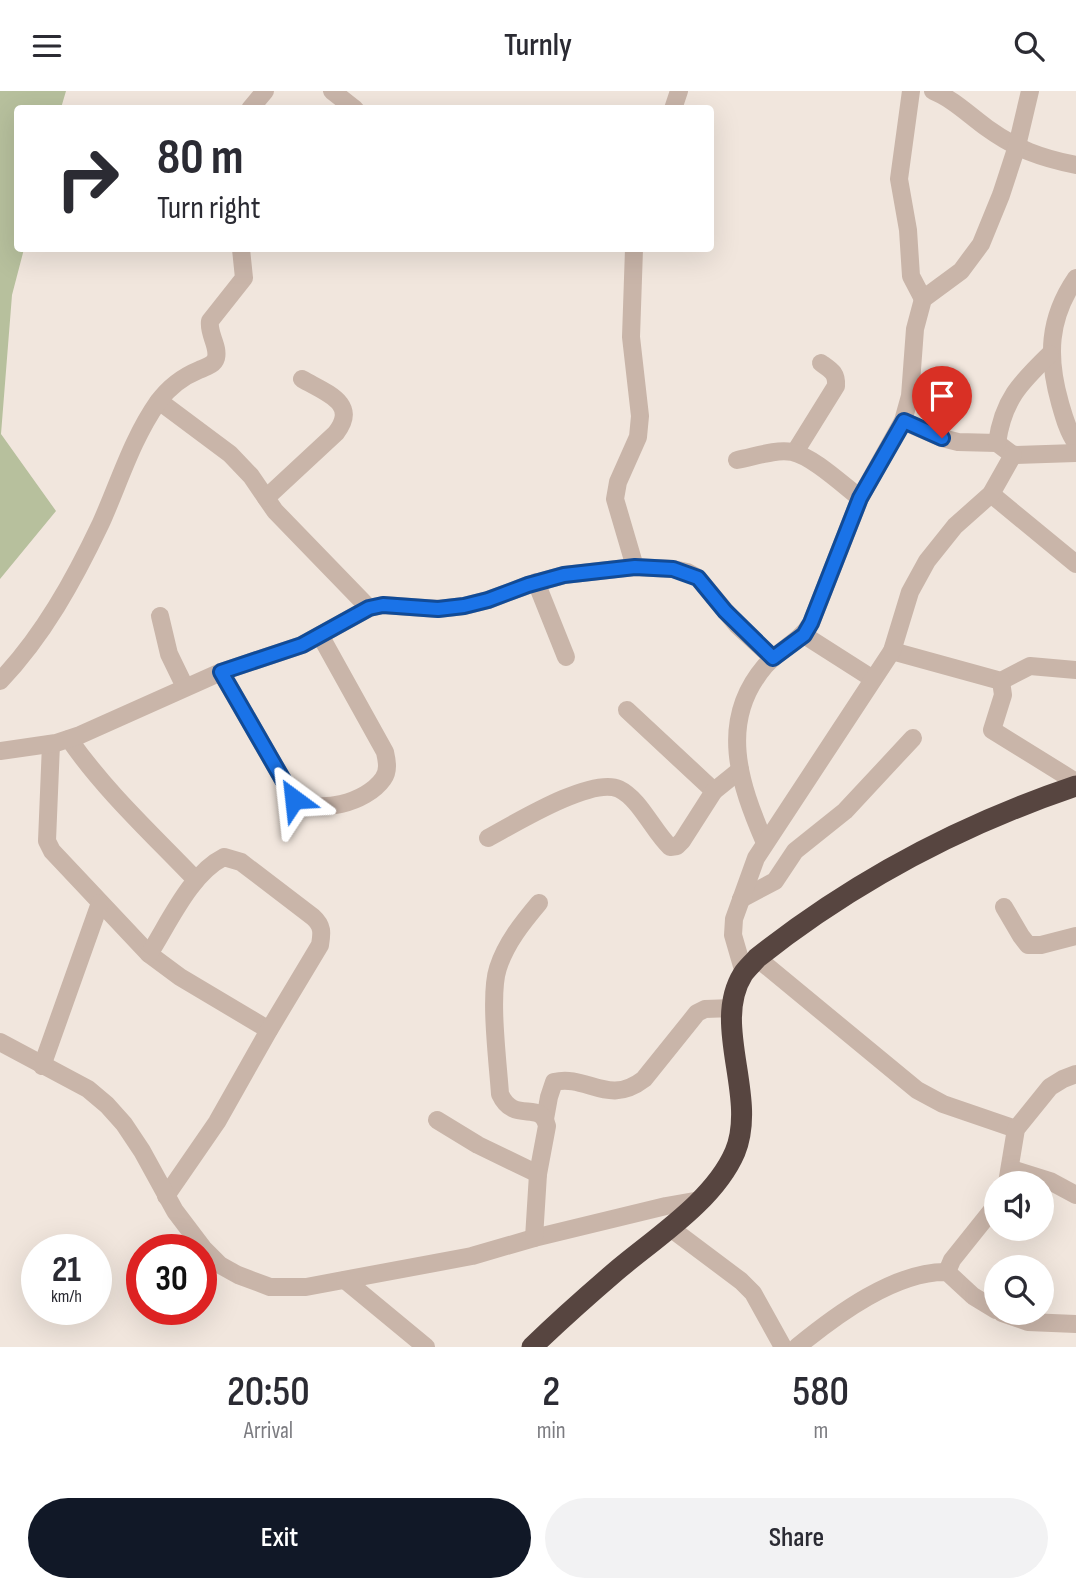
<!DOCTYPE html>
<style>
:root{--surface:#fff;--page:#f2f2f3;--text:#2b2b33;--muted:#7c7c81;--accent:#111827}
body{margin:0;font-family:"Sofia Sans Condensed",sans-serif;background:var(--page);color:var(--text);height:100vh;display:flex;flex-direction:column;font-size:26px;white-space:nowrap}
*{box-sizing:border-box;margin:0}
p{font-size:23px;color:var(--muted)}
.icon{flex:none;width:38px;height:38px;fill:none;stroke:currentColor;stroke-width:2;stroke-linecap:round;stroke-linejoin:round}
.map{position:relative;height:1256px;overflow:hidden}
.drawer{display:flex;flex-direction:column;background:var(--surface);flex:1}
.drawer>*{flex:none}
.hud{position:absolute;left:14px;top:14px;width:700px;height:147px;border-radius:7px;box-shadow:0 7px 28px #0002;background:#fff;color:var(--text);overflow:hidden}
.fabs{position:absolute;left:984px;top:1080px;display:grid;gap:14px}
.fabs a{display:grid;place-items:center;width:70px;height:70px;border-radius:50%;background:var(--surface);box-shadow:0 7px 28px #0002;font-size:35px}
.speed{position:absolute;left:21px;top:1143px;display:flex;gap:14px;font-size:35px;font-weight:700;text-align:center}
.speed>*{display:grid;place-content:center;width:91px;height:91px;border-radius:50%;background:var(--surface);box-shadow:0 7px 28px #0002;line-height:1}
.speed small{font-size:18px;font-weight:400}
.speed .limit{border:10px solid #d22;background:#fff;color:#111}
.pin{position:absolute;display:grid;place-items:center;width:60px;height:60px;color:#fff;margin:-72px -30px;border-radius:50% 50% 50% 0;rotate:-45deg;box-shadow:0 0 7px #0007}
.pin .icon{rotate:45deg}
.me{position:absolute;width:77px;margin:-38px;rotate:330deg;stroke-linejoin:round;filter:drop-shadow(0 0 5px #0008)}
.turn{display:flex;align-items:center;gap:24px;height:147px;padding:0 28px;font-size:32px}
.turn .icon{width:91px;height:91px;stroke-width:2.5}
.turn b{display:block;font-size:49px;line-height:60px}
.eta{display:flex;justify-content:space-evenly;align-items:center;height:119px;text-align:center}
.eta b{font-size:42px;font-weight:600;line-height:49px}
.primary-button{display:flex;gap:14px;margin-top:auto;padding:14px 28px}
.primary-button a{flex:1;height:80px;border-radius:42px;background:var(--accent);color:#fff;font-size:28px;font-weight:600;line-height:80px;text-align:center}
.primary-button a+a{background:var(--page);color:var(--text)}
header{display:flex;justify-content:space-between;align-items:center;height:91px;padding:0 28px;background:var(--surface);font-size:32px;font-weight:600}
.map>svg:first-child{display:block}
</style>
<header><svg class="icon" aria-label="menu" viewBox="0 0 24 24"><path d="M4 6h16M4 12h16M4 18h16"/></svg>Turnly<svg class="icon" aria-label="search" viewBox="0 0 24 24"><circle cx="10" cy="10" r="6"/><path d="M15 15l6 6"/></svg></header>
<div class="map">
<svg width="1076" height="1256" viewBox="0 0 1076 1256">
<rect width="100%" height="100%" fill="#f1e6dd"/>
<!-- green -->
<path fill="#b7c09d" d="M0,0H66L61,17L18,18V158H24L12,204L1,343L56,420L0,488Z"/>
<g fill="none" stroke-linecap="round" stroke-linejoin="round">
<!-- minor -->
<g stroke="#c9b5a9" stroke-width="18">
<path d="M332,0L355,18"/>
<path d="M911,0L899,88L908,139L911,185L923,208"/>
<path d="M933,0C953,8 969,24 987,37C1016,58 1041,67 1076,74"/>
<path d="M250,18L265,0"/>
<path d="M673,18L679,0"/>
<path d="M634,158L631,246L640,325L638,346L618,391L615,408L635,476"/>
<path d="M1076,187C1048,228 1047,266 1060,312C1064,326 1068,341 1076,352"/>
<path d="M159,310L230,363L251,385L275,420L369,517"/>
<path d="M903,330L942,347L958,351L997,352L1013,364L1076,362"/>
<path d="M997,352C1003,309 1020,292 1050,263"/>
<path d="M795,361L836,295C837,282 831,279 821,272"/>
<path d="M737,369C754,366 775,358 792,361C812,365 843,394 860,407"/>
<path d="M991,403L1076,473"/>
<path d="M266,407L336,342C359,312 326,302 302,288"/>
<path d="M536,491L566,566"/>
<path d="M160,525L169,563L185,596"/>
<path d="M804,544L873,588"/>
<path d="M892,560L1001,590L1030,575L1076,579"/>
<path d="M221,581L294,708C318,724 366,712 383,688C389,680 387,670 385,661L320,544"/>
<path d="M0,590C43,545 74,489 101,432C119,392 132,348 158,311C169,296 182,286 199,279C206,276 214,274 216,267C219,255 208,243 210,230L244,187L241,158"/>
<path d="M1001,590L1003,604L992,639L1076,691"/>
<path d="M627,619L714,700"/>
<path d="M69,648C105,700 152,743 196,789"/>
<path d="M51,653L47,750L52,760L149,863L180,886L269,939"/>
<path d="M0,660L56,652L80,644L221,581L302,554L369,517L383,514L438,518L464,515L488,509L528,494L564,484L635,476L673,478L687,481L698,487L737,534L773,567"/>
<path d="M488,747C514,733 592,685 619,698C640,708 653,740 670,756L677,755L682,750L714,700L740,679"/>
<path d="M765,752C739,692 718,630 765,575C780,558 800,551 811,532L860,407L903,330L910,305L915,238L923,208L961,180L981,153L1001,104L1017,55L1030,0"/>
<path d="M741,808L775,790L795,760L845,720L913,647"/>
<path d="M1004,816L1021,845L1028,854H1041L1076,845"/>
<path d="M149,863C169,832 190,783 224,766L241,771L313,826C323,835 322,842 320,854L269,939L217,1031L166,1105"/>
<path d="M757,867L917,999L943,1013L1016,1038"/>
<path d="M744,882L733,844L734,828L756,767L892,560L910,501L927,470L955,435L991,403L1013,364"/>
<path d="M0,951L88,998L107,1014L124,1033L142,1060L175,1120L203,1157L220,1174L238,1184L270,1196H306L472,1165L534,1147L666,1115L700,1109"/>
<path d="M42,975L100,812"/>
<path d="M545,1028L549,1006L554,991C587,983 608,1016 644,988L697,922L705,918L733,917"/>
<path d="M437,1029L478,1054L538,1083"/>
<path d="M1011,1078L1050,1090L1076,1104"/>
<path d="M1007,1092L1016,1038L1050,996L1063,988L1076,983"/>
<path d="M669,1136L741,1190L753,1202L783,1256"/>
<path d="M534,1147L538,1083L547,1035C541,1008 514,1034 500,1003C498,972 489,904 498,877C506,852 523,831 539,812"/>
<path d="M947,1181L952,1169L996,1114"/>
<path d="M345,1189L426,1256"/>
<path d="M1002,1222L1028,1231L1076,1233"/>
<path d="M797,1256C836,1224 895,1180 947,1181L973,1205L996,1219"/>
</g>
<!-- highway -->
<path stroke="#574540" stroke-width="21" d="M532,1256C559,1230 587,1205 615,1181C655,1147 714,1110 735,1061C758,1005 711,934 743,883C747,877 753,872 757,867C853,791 960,734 1076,695"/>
</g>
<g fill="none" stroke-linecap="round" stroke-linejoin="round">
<!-- route casing -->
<g stroke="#114b97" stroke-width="18">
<path id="route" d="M294,708L221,581L302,554L369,517L383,514L438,518L464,515L488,509L528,494L564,484L635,476L673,478L698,487L725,520L773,567L804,544L811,532L860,407L904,330L942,347"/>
</g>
<!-- route -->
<use href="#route" stroke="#1a73e8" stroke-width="12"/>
</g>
</svg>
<div class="fabs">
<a><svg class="icon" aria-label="sound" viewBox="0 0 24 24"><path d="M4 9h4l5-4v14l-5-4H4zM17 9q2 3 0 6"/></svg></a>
<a><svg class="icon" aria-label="search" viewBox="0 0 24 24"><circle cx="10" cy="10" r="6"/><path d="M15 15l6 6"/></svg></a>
</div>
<div class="speed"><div>21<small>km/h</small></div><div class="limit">30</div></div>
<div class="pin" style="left:942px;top:347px;background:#d93025"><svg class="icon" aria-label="arrive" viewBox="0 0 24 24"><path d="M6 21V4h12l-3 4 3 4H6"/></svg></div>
<svg class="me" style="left:294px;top:708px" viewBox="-20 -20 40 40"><path d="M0-17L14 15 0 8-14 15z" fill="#1a73e8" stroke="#fff" stroke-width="4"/></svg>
<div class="hud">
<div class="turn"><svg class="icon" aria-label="right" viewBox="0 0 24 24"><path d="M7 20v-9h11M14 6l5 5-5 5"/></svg><div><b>80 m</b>Turn right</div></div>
</div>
</div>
<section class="drawer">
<div class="eta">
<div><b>20:50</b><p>Arrival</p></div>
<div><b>2</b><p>min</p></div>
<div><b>580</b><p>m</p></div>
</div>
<div class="primary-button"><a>Exit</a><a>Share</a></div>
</section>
